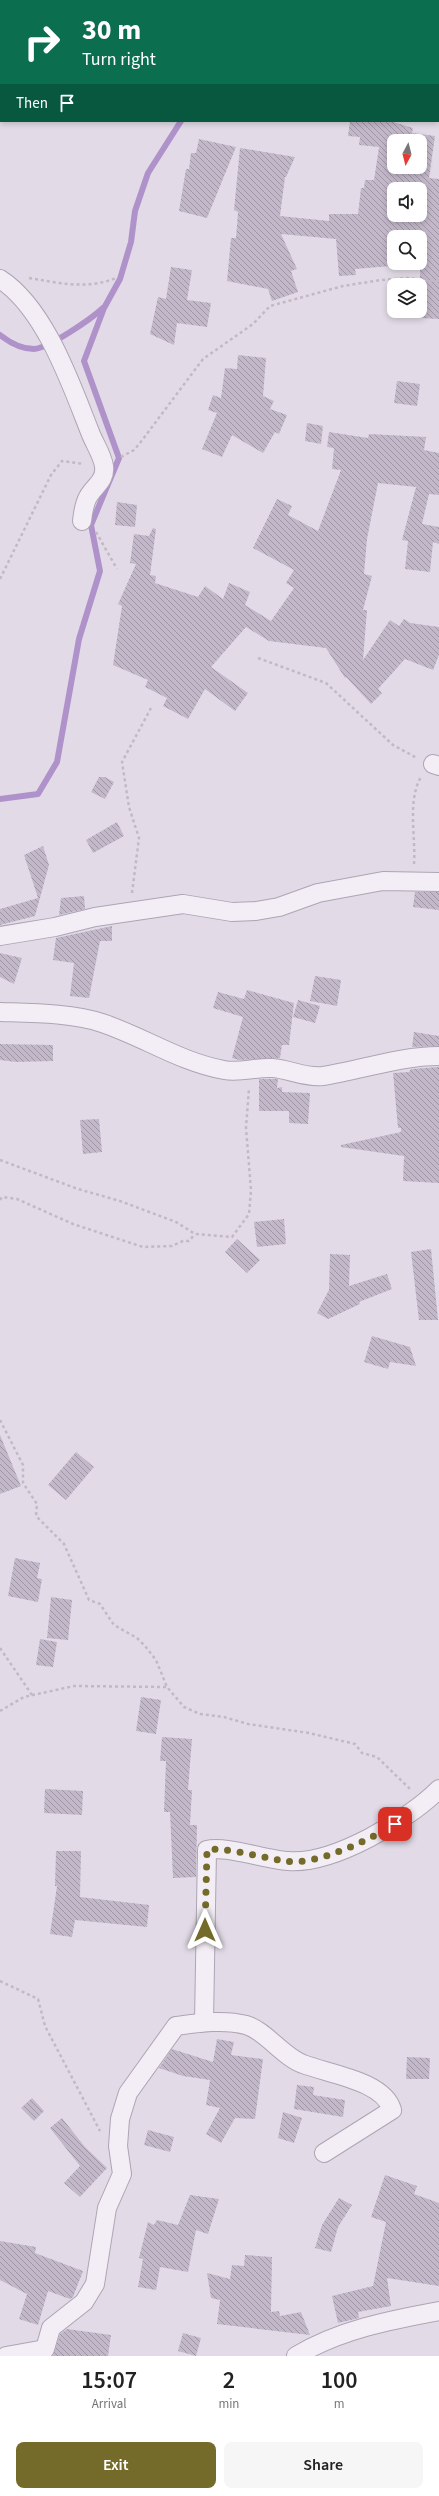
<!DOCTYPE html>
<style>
:root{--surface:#fff;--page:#f6f6f6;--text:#222;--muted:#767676;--accent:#746a29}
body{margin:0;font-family:"Source Sans 3",sans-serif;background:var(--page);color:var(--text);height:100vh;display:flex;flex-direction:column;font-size:15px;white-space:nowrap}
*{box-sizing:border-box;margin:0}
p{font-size:13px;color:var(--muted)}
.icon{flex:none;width:22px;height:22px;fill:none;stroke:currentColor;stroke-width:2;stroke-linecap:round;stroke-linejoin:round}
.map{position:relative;height:2356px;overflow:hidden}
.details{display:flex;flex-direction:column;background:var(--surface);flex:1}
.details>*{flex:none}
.top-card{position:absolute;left:0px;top:0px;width:439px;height:122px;box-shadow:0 2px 6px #0003;background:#0b6e4f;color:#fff;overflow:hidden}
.needle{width:26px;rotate:187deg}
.controls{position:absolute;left:387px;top:134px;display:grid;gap:8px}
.controls a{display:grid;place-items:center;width:40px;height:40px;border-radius:8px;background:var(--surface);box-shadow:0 2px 6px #0003;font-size:20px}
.pin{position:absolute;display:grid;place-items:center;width:34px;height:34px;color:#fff;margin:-17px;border-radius:8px;box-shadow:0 2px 6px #0006}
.me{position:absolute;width:44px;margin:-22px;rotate:0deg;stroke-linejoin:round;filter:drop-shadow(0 0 3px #0008)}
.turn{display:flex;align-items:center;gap:14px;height:84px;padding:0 16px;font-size:18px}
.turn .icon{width:52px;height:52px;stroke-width:2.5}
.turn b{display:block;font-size:28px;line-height:34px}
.then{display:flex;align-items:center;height:38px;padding:0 16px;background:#0003;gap:8px;font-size:15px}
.eta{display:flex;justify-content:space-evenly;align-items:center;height:68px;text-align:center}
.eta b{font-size:24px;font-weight:600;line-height:28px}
.primary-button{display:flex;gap:8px;margin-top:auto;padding:8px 16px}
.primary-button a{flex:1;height:46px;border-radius:8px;background:var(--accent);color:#fff;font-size:16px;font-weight:600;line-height:46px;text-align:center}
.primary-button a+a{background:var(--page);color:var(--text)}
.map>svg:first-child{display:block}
</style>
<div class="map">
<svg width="439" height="2356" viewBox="0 0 439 2356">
<defs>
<pattern id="building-back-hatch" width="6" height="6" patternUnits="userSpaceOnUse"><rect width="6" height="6" fill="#c3b8ca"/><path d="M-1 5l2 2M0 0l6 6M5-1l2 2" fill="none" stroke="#9f95a5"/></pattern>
</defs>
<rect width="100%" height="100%" fill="#e2dbe7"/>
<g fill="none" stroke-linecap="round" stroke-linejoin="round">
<!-- stream -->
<g stroke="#b092cb" stroke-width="6">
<path d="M212,1V0"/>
<path d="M0,335C9,342 22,349 34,349C49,348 91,319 103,308"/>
<path d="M0,799L38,794L57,762L79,639L100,571L91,525L119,458L84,361L104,308L120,279L131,242L135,211L148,173L181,121"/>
</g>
</g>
<!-- building -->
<g fill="url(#building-back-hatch)" fill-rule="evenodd">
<path d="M350,121H390L413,128L412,133L435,136L429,178L439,179V319L420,318V237H394V244H389L391,266L355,269L356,275L339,276L336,239L281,234L297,269L291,271L298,292L272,301L268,289L227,281L231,238H236L238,212L234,210L240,148L295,157L286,177H285L280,216L329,221V214H358L361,188H364L365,180H374L379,147L359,145L360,137L348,136ZM394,141H420V167H394ZM394,189H420V215H394Z"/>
<path d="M199,139L236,147L207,218L179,211L186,169H189L191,153H196Z"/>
<path d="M171,267L192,270L187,300L211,303L207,327L177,323L174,345L150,334L158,297L166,299Z"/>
<path d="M238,355L266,358L263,396L274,401L270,409L287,415L279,434L275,432L263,453L232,435L222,457L202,449L217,413L208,410L213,395L221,398L225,368L237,369Z"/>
<path d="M397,381L420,384L417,406L394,403Z"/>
<path d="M307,423L323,426L321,444L305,441Z"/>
<path d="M329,432L368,438L369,434L426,437L424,450L439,453V495L429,494L422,524L439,527V544L433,542L430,572L405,569L408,541L402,540L416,487L378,483L367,539L364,574L372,576L363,610H367L363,660L390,620L399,626L404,619L410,623L439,627V655L433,670L405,659L378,689L382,693L371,704L346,677L345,678L326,648L269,641L246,627L211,667L248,693L235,711L205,689L188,719L163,706L167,698L145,687L148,680L113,665L122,606L118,604L136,564L130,563L134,534L149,536L153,528L156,529L150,575L156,576L155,583L198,597L205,586L223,599L229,583L250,592L245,605L271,621L294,588L286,583L294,570L253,548L277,499L292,506L288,515L318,531L341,470L332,469L334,448L327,447Z"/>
<path d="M117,502L137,505L135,527L115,525Z"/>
<path d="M99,777H105L114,782L105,799L91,792Z"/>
<path d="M117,822L124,836L93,853L86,840Z"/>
<path d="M43,846L49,865L35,916L0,925V909L38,898L24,855Z"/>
<path d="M415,892H439V910L413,907Z"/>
<path d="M84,896L85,909L59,915L61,898Z"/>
<path d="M112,926V941H100L89,998L70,996L74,963L53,960L56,938Z"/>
<path d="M0,953L22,958L14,984L0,977Z"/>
<path d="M315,976L341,980L337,1006L310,1001Z"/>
<path d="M247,990L294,1003L289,1045H282L280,1058L239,1060L232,1058L243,1017L213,1008L218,992L244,999Z"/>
<path d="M298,1000L320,1006L315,1023L293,1017Z"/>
<path d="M414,1032L439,1036V1046L412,1047Z"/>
<path d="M0,1044L53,1045V1061L16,1062L0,1060Z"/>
<path d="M439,1067V1183L403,1181L404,1156L341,1147V1145L401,1132V1128H398L393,1073L409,1072L411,1069Z"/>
<path d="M259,1079H278L277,1088L282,1087V1092L310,1093L308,1124L289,1123V1111H259Z"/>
<path d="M99,1119L102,1152L83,1154L80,1120Z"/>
<path d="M284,1219L286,1244L257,1247L254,1222Z"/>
<path d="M237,1239L260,1260L247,1273L225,1252Z"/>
<path d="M431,1249L438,1320H419L411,1252Z"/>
<path d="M330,1254L350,1255L349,1286L387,1274L392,1289L359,1302L360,1304L328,1319L317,1313L329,1290Z"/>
<path d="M372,1336L410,1347L416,1366L390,1362L388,1369L364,1362Z"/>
<path d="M0,1435L21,1486L0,1494Z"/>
<path d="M76,1452L94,1467L66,1500L48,1485Z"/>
<path d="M15,1558L40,1563L37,1578L42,1579L38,1602L8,1596Z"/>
<path d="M51,1597L72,1600L68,1640L47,1638Z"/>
<path d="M40,1639L57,1642L53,1667L36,1665Z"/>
<path d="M141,1697L161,1700L156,1734L136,1731Z"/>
<path d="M162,1737L192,1739L188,1790H192L190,1825H197L196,1877L173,1878L170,1812H164L166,1761H160Z"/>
<path d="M45,1789L83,1791L82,1815L44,1813Z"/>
<path d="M56,1851H81L80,1897L149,1905L147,1927L75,1920L72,1937L50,1934L57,1886H55Z"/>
<path d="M217,2039L234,2042L231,2055L263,2059L255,2119L235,2118L221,2143L206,2134L220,2108L206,2105L210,2080L183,2076L159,2068L172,2049L213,2062Z"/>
<path d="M407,2057L430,2058L429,2079H406Z"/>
<path d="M297,2085L314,2087L313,2095L345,2100L343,2117L294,2109Z"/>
<path d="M32,2098L44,2111L34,2121L21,2108Z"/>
<path d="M283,2112L302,2118L294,2143L278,2138Z"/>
<path d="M62,2118L85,2147L107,2168L80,2197L64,2183L80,2166L50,2128Z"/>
<path d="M148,2130L174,2137L170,2152L144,2145Z"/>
<path d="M385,2175L417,2186L414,2194L439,2203V2286L387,2278L391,2306L358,2312L359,2318L338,2323L332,2296L373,2286L386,2222L371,2217Z"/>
<path d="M190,2195L219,2199L208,2234L196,2230L188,2272L160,2267L156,2290L138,2287L143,2259L139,2258L148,2222L154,2225L157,2220L178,2225Z"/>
<path d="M339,2198L352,2205L338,2227L331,2252L315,2248L322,2225Z"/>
<path d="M0,2241L36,2247L35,2253L83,2271L73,2297L70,2299L48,2291L38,2325L19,2319L27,2294L0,2280Z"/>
<path d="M245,2255L272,2257L271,2312L279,2311L280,2316L301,2312L310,2335L217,2324L220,2300L211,2298L207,2273L230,2279L232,2265L244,2266Z"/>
<path d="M67,2329L111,2335L108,2356H53L60,2334Z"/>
<path d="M183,2333L201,2338L196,2356L178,2351Z"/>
</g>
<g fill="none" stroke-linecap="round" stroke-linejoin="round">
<!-- street casing -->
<g stroke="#aea4b4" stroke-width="20">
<g id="street">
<path d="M0,279C45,308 71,384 90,432C94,443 102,454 104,466C106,481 94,486 88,497C84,504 83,512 82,521"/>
<path d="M433,764L439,766"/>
<path d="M0,936L55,927L95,917L183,904L232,912L256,911L279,907L318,893L383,881L439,882"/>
<path d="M0,1012C31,1013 73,1013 102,1023C144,1037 180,1062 224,1070C241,1073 256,1067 272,1068C289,1069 305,1078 323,1076C362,1070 399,1056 439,1056"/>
<path d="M204,2022L207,1850C225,1845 267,1860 288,1861C333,1865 408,1820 439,1789"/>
<path d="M6,2356L45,2349L51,2328L84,2302L95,2284L107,2208L122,2174L118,2146L120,2119L128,2093L176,2026C198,2023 224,2019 246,2025C265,2030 283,2057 303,2064C329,2074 384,2081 392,2110L324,2153"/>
<path d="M296,2356C339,2330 390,2320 439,2311"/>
</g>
</g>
<!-- path -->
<g stroke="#c2b9c5" stroke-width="2.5" stroke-dasharray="3 3" stroke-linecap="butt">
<path d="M29,278C59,283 87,290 116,278"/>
<path d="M121,457L134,450L140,443L203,359L253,324L270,306L343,286L381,280L405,278L439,281"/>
<path d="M96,532L117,569"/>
<path d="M0,579L51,475L62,461L84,464"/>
<path d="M258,658L326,683L393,745L417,758"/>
<path d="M414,864C416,837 407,801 421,777"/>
<path d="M132,893L139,838L129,807L122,762L151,708"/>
<path d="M0,1160L78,1189L120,1201L176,1222L195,1234L232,1237L249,1214L251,1190L246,1128L249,1088"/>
<path d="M0,1200L2,1197L17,1199L73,1224L143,1247L172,1246L183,1241H189L195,1234"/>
<path d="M0,1420L23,1465V1483L37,1504L36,1516L64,1544L89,1600L100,1604L114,1625L137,1638L145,1646L156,1660L167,1687L184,1707L200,1714L224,1717L248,1724L309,1733L355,1744L362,1753L377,1757L410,1789"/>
<path d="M0,1648L32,1695"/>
<path d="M0,1711L24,1697L74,1686L167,1687"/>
<path d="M0,1981L38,1999L45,2026L100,2131"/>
</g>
<!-- street -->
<use href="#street" stroke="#f3eef5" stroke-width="18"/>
</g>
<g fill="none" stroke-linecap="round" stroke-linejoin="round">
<!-- route -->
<path stroke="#746a29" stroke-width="7" stroke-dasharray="0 12.6" d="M205,1930L207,1850C222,1846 268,1859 286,1861C316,1866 369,1840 395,1824"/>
</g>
</svg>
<div class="controls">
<a><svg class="needle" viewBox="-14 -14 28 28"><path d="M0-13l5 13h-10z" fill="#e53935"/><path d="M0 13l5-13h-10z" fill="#767676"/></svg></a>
<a><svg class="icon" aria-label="sound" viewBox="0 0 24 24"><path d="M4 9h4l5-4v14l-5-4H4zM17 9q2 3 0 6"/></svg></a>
<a><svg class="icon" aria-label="search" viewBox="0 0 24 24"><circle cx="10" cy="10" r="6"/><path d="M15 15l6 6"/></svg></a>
<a><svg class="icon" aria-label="layers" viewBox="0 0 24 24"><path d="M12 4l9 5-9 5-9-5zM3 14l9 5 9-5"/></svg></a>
</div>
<div class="pin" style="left:395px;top:1824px;background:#d93025"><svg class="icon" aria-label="arrive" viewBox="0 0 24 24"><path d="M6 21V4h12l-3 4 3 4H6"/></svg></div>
<svg class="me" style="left:205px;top:1930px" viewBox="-20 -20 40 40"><path d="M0-17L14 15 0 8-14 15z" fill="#746a29" stroke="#fff" stroke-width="4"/></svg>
<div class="top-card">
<div class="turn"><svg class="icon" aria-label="right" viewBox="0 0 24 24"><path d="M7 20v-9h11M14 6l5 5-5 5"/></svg><div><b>30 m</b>Turn right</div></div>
<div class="then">Then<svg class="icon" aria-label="arrive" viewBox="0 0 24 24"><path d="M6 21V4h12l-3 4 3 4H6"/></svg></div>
</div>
</div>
<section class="details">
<div class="eta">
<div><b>15:07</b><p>Arrival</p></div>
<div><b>2</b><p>min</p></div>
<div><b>100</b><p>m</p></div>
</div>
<div class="primary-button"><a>Exit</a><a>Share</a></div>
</section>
